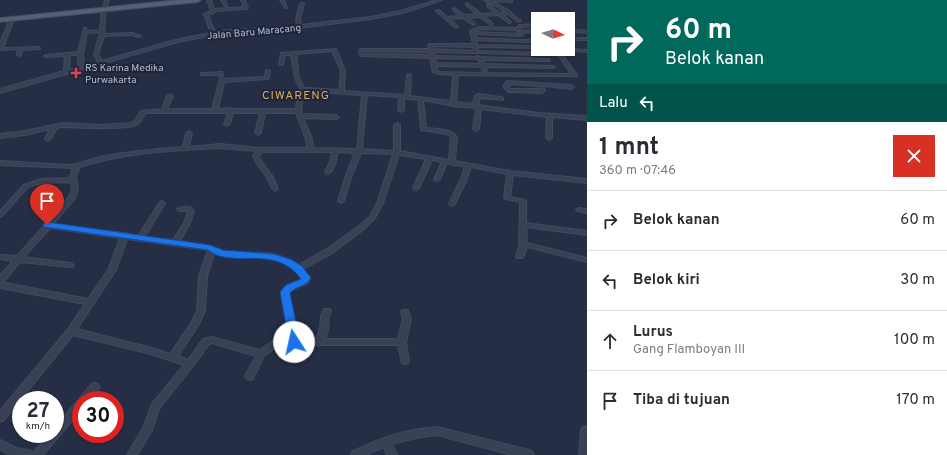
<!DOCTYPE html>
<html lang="id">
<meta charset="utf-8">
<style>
:root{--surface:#fff;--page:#f2f2f3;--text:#2b2b33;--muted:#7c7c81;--line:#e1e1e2}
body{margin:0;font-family:Overpass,sans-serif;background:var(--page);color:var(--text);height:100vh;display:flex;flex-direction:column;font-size:15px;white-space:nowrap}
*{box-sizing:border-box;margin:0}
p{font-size:13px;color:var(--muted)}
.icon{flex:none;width:22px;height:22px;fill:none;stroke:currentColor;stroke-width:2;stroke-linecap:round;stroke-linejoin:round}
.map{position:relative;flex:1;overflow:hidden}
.details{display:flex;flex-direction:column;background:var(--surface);width:360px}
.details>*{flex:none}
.banner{background:#00695c;color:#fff;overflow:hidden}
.needle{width:26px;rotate:95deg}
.controls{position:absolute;left:531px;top:12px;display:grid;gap:8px}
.controls a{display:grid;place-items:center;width:44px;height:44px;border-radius:0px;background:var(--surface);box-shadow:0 1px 3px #0004;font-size:20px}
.speed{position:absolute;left:12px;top:391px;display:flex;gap:8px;font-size:20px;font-weight:700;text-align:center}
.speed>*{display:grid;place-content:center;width:52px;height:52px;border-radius:50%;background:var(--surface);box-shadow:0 1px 3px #0004;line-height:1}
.speed small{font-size:10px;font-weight:400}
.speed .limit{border:6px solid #d22;background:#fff;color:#111}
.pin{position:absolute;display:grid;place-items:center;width:34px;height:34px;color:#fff;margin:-41px -17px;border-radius:50% 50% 50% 0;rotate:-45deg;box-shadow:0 0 4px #0007}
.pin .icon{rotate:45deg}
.me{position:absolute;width:44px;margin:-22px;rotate:350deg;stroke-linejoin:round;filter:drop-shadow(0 0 3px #0008)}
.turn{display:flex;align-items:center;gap:14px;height:84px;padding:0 12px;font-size:18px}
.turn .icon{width:52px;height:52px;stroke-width:2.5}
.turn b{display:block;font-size:28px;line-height:34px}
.then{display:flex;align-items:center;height:38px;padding:0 12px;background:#0003;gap:8px;font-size:15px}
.round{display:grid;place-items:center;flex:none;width:42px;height:42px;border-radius:0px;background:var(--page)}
.overview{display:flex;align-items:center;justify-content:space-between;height:68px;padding:0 12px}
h1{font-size:24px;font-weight:700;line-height:30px}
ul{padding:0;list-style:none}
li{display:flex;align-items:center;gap:12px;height:60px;padding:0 12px;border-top:1px solid var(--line)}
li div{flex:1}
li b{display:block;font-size:15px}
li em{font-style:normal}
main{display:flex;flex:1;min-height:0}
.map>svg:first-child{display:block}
</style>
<main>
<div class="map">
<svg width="587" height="455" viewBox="0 0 587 455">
<rect width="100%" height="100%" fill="#252e45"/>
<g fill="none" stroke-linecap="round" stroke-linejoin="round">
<!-- street casing -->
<g stroke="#43495e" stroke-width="2">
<g id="street">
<path d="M105,0H109L106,10L104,34L132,33L141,36L139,37L132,35L104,36L98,54L102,61L175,40L211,33L204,14L211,11L207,0H211L214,9L244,7L241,0H245L248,8L246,9L215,11L214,13L208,15L215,32L229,30L297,26L296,19L300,4L302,3L304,4L300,19L301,25L370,17L401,11L436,0H442L403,13L370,19L299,28L229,32L178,42L0,93V89L64,71V69L65,56L46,57L44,56L46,55L78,52L84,28H86L87,31L100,30L102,10ZM100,32L94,54L98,62L84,66L83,54L87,33ZM70,55H78V63L80,67L69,70Z"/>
<path d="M221,0H225L227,6H225Z"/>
<path d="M280,0H284L287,8H285Z"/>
<path d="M484,0H512V2H511L492,1L511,12L512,14L521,21L518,22L508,14L503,15L510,21L511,22L509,23L498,15L484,16L492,23L493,24L491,25L480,17L468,18L474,23L475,24L473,25L463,18L450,19L458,27L456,28L436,11L439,10L447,17L460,16L453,10V8H454L465,15L477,14L466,5V3H467L482,14L495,13L487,6V4H488L500,13L505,12L498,7Z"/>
<path d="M12,18L14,19L3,48L38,47L40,48V49L22,50L21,55L19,56L17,55L18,49L0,50V43L10,19Z"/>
<path d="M538,24V26L521,27L519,30H518L479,29L474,32L521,34L523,35L521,36L475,34L476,38L522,40L538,39V41L525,42L476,40L477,45L538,46V48L478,47V50L477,53H475L434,52V56L475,57L477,56L480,57L548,59L550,60V61L483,60L484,64L553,66L555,67L553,68L485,67L488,73L571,74L554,49H558L577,75V76H520L458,75L456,102L473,104L475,96L478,94L501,97L503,98V100L480,98L478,105L539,113L587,116V120L552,117V138L549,140L546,138L547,117L481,109L479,129L476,131L473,129L476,108L453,106L423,100L426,128C438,129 449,128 457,137L455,161L510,171L587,179V183L513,175L510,197L525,200L526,201V223L587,231V235L526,227L527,243L587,258V262L527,247L523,258H517L516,256L519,248L520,202L505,199L504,198L507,174L471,167L466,181L455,204L452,206L449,204L462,176L465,166L452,165L447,163L440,179L437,181L434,179L442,162L432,160L419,188L416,190L413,188L426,159L399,155L383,203L375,218L363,230L334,252L303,269L310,278L308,283L292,290L289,293L298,339H316L320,330L321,316L324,309H330L331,311L329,316L328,330L325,339H398L403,319L401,312L402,310H408L411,319L406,342L409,361L408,363L405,364L402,363L398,345H294L276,347L264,356L253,379L250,380L247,379L245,376L256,356L212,343L209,344L197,361L159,409L152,430L137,455H127L143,428L152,404L184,365L151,354L73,335L3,421L0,422V411L68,329L85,304L0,288V275L13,261L0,259V255L17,256L44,226L45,223H46L69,197L72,189L71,182L42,183L28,187L2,216L0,217V211L24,185L41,179L70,178V176L73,168L0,165V161L69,165C81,164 93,158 105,156C131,151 157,149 183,147L186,133L189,131L192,133L189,147L220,144L260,148H307L306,139L296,113H265L261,133L258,135L255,133L260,113H233L230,124L227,126L224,124L228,113H145C143,116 141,122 138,124C129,131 75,127 62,127L57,128L51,139L48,141L45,139L50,129L25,135L0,138V134L25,131L62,123L102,125L130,123L134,122L141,111L162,109L167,96L170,94L173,96L167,109H212L220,78L218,75H201V73H203L222,72L224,79L265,77L266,70L270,71L269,78L267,79L224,82L218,109L231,108L233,109H296L298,93L301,91L295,78L291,55H285L283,65L279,64L281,53L336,49L345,71L344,91L405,95L407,75L409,74L411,75L410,96L451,101L453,75L438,74L433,72L430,58L362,56L360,55L359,50L361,49H429L428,45L430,44H473L470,31L478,27L516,28L519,25ZM433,46L473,47L474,51L433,49ZM332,51L341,71L339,90L308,88L305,89L299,78L296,54ZM364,51L429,52L430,55L364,54ZM435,58L478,59L480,64L436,63ZM436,66L481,67L483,73L439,72L437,70ZM309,92L362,95L357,149L313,148L312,139L303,118L336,119L339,117L336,115L302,114L301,111L303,94ZM367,95L399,97L398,110L401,112L404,110V98L418,100L421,130L447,134L451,137L449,160L400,151V125L397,123L394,125V151L362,149ZM220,148L256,151L253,156C256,165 263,170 267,178C270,183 270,188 275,191L278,189L273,177L260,159L259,156L262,152H332L330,162L325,172L328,174C335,170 336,160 338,152L355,153L346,175L338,201L341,203L344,201L352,175L361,153L393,154L377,203L370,216L359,226L328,248L299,265L293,261L283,257L269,253L224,252L210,246L180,241L190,223L194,211L192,208C188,206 180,206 177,209L180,211H188L184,223L173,240L145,237L165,203L162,201L160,202L138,236L125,233H123L53,224L75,198L78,189L76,176L80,167C125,152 173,151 220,148ZM50,228L120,238L108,270L88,299L1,282H3L20,262L70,267H73L74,265L70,263L24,257ZM127,239L208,250L199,276L197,311L191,323L170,354L152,348L77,329L116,270ZM214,254C246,264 278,246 302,278V279L286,286L281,292L289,339L271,342L260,350L212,337L203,339L188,360L178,356L198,326L205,311L207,276Z"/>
<path d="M568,29L587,31V33L568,31Z"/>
<path d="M538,30V32L519,33L517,32L519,31Z"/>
<rect x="568" y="38" width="19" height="2"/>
<path d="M575,49L587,50V52L575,51Z"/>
<path d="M479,51L542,53L544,54L542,55L481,53H479Z"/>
<path d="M507,81L571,85L574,87L571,89L543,86L545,91L542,93L509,92L507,91L503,86ZM510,84L538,86L539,89H510L509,86Z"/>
<path d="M579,208L587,209V213L577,211L576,210L577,209Z"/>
<path d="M95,383L98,384L100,387L90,400H81V410L43,455H10L0,449V440L16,448L29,450L33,453L49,434H55V427L92,384Z"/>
<path d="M586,426H587V455H579L581,430L583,427Z"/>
<path d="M437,427L529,450L533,452L534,455H512L437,435L416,438L392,444L397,455H387L384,447L366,455H351L352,452C379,438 406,429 437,427Z"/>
</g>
</g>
<!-- primary casing -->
<g stroke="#43495e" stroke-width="2">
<path id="primary" d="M178,0H201L198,2L0,22V18Z"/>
</g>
<!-- street -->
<use href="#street" fill="#394154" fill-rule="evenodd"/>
<!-- primary -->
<use href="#primary" fill="#575f74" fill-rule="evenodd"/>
</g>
<!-- route -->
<path fill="#1a73e8" stroke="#114b97" d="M47,222L210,245L223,250L274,254L290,259L302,266L311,278C306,287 296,286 290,293L300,342L298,345L294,347L290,345L289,342L280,292L286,285L301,279C275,243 233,270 208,250L44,227L43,225L44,223Z"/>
<!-- markers -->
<path fill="#e0444e" stroke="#1e253a" stroke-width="1.5" d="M74 67h4v4h4v4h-4v4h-4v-4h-4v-4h4z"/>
<g text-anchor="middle" stroke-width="4" stroke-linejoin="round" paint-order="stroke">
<!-- far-street labels -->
<g font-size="10" fill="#b7bcce" stroke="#1e253a">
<text transform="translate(254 31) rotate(-5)" y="4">Jalan Baru Maracang</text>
</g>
<!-- far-poi labels -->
<g font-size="10" fill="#b7bcce" stroke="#1e253a" text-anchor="start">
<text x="85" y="71">RS Karina Medika<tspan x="85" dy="12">Purwakarta</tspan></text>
</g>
<!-- far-quarter labels -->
<g font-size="12" letter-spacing="1" fill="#dfaa61" stroke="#1e253a">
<text x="296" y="99">CIWARENG</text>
</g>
</g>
</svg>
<div class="controls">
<a><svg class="needle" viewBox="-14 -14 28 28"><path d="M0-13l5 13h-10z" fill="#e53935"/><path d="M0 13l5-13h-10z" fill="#7c7c81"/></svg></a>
</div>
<div class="speed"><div>27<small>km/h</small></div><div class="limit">30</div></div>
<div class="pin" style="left:47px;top:225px;background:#d93025"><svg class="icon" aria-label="arrive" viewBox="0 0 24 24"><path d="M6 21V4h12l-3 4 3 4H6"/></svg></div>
<svg class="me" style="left:294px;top:342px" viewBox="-20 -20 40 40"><circle r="19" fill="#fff"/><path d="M0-13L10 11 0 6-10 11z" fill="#1a73e8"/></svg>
</div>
<section class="details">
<div class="banner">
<div class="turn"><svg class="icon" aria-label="right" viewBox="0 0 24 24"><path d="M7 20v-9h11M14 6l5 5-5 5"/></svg><div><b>60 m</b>Belok kanan</div></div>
<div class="then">Lalu<svg class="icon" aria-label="left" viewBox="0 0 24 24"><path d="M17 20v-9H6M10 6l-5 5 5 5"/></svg></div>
</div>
<div class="overview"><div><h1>1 mnt</h1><p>360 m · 07:46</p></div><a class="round" style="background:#d93025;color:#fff"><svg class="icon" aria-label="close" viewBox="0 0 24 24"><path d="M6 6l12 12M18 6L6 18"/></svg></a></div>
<ul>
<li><svg class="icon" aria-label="right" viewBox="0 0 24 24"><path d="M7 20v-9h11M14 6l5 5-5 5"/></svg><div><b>Belok kanan</b></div><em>60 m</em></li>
<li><svg class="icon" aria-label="left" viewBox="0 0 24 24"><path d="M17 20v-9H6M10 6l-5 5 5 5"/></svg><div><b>Belok kiri</b></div><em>30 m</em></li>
<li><svg class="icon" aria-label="ahead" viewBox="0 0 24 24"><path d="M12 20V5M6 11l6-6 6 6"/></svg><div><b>Lurus</b><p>Gang Flamboyan III</p></div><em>100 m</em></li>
<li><svg class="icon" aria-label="arrive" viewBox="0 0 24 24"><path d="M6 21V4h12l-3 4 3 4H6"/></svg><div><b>Tiba di tujuan</b></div><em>170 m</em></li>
</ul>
</section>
</main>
